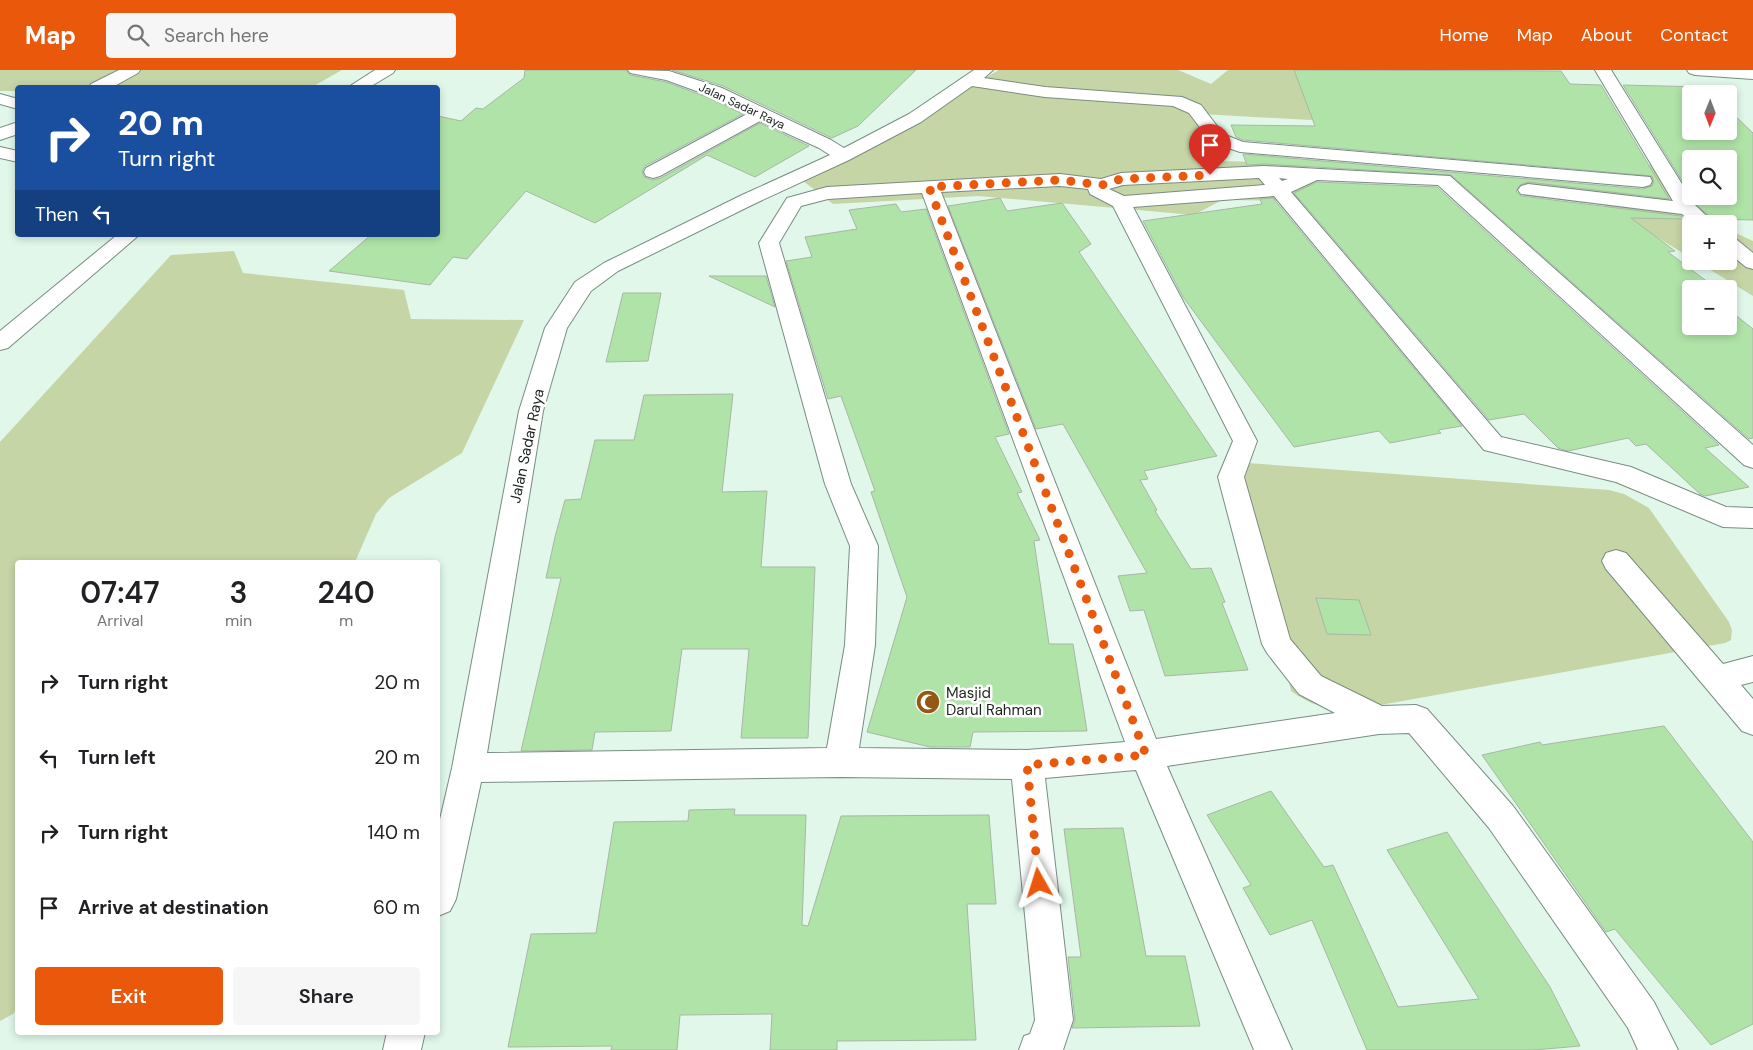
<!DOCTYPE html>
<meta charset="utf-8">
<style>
:root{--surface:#fff;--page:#f6f6f6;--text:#202124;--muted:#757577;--accent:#ea580c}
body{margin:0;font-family:"DM Sans",sans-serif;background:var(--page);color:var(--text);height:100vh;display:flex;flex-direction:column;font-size:19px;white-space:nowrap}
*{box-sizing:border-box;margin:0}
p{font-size:16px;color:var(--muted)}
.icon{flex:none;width:28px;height:28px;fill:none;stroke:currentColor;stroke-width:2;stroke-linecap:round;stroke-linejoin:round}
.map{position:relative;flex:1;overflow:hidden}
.side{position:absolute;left:15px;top:490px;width:425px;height:475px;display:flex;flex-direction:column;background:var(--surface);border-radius:5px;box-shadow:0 2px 8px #0003}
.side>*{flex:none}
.banner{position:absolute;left:15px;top:15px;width:425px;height:152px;border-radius:5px;box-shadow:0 2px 8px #0003;background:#1a4fa0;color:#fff;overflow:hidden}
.needle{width:32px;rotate:181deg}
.buttons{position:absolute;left:1682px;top:15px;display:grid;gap:10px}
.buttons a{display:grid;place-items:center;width:55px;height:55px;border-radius:5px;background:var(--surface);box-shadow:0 2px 8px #0003;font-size:25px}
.pin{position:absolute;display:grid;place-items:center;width:42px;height:42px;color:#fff;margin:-51px -21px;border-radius:50% 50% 50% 0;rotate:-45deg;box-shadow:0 0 5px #0007}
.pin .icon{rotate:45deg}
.me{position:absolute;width:55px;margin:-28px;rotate:354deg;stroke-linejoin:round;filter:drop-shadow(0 0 4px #0008)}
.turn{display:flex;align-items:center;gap:18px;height:105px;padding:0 20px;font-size:22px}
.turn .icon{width:65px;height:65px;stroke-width:2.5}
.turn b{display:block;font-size:35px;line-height:42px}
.then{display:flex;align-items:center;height:48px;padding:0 20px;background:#0003;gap:10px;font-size:19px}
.eta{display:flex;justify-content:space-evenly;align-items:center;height:85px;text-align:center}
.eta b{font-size:30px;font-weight:600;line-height:35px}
.button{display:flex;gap:10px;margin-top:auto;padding:10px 20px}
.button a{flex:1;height:58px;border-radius:5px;background:var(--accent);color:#fff;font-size:20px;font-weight:600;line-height:58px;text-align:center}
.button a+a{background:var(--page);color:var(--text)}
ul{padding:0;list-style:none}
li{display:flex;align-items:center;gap:15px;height:75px;padding:0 20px}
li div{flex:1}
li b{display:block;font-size:19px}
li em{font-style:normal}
header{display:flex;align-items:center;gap:30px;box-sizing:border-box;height:70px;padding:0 25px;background:var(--accent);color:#fff}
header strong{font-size:24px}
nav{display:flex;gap:28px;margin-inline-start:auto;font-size:18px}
.search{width:350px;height:45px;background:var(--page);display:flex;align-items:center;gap:12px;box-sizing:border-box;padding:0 18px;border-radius:5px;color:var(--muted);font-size:19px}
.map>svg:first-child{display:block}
</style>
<header>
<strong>Map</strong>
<div class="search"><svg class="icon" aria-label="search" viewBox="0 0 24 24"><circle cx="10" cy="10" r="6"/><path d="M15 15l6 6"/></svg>Search here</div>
<nav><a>Home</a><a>Map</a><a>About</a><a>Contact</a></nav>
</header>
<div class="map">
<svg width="1753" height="980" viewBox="0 0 1753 980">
<rect width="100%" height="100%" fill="#e0f7ea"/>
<!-- green -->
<g fill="#c6d5a6">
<path d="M0,0H342L312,17H57L18,18L17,21H0Z"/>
<path d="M999,0H1178L1211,14L1228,0H1301L1332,8L1492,60L1201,44L1217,91L1304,93L1320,131L1222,130L1194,145L978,126L833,134L803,111Z"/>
<path d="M1651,94L1704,149L1714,154H1691V188L1596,130L1455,113L1467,104L1563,112L1648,128L1634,101Z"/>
<path d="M1729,160L1753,171V226L1696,191H1729Z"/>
<path d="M234,181L243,203L404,220L411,249L524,250L462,383L389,428L376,444L355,492H18V938L13,944L0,951V372L171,185Z"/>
<path d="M1248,393L1609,420L1624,424L1649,438L1729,552L1732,560L1731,570L1725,573L1364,638C1334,641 1316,639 1291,621L1240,406Z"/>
</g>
<!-- building -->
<g fill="#b0e3a8" stroke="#a8b7a5">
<path d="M525,0H626L630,5L666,12L709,28L743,44L645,96L642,101L644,107L652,110L661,108L760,53L809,76L755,107L707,85L595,153L526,121L467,189L453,187L430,215L329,201L371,165H438V46L461,51L476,38L483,39L524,8Z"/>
<path d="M672,0H916L858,56L832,68L723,16Z"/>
<path d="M1294,0L1561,1L1570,14L1601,15L1669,129L1528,112L1520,115L1516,121L1521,126L1681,146L1684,149L1631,148L1675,181L1668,182L1717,219H1691V256H1729V240L1753,259V368L1749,369L1451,105L1264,94L1247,95L1243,84L1643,119L1652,116L1654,112L1652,106L1243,70L1236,67L1231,55L1315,56Z"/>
<path d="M1623,15L1705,17L1712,24H1691V61H1729V40L1753,63V150L1713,149L1692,132L1694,130L1692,126H1729V89H1691V125Z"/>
<path d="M1317,112L1437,117L1719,375L1705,378L1749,417L1705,426L1700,424L1646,374L1636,376L1628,368L1568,381L1558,378L1524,344L1489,350L1294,123Z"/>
<path d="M1000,128L1007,141L1062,133L1091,174L1079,182L1217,386L1144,401L1148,409L1140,410L1157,440L1155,441L1191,499L1211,498L1225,532L1222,533L1248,600L1165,606L1144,540L1130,541L1118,506L1147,503L1063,354L1036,359L948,136Z"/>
<path d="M1273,128L1462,356L1438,360L1441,363L1390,373L1379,361L1294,377L1183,227L1143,151L1262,134L1260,129Z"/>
<path d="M896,134L901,142L926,139L1009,364L995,367L1022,422L1017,423L1040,470L1034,471L1049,574H1073L1087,661L973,662L970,677H930L867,662L907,527L871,422L875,421L841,326L828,329L786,191L812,187L805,167L857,159L849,140Z"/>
<path d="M709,206H766L775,237Z"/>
<path d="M623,223H661L648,291L606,292Z"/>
<path d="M733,324L722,422L767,421L761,497H815L808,668H741L749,579H682L671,661L595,662L592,680L521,681L561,508H546L555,467L565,430L581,429L595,370H634L644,325Z"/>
<path d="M1316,528L1359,530L1371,565L1327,564Z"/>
<path d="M1664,656L1753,772V954L1711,975L1615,859L1606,862L1482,685L1540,672L1542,675Z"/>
<path d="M1271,721L1324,797L1333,795L1398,937L1479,929L1387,780L1447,762L1550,917L1580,976L1534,980H1367L1312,850L1270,865L1243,818L1251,815L1207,745Z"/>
<path d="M735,739L734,745H806L802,855L808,856L841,746L989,745L996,834H967L976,970L837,971V980H770L772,944L680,945L677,980H611L612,976L508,977L531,864L596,863L614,752L688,751L689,740Z"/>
<path d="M1123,758L1146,886H1185L1200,956L1072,958L1075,950L1068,887H1081L1064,759Z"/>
</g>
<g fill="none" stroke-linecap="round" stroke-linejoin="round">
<!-- minor casing -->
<g stroke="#798d82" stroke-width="2">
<g id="minor">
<path d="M119,0H140L138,3L111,18H89L91,14Z"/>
<path d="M375,0H395L393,3L368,18H347Z"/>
<path d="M628,0L669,1L722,18L831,70L844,78L909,44L974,0H993L984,8L1045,17L1182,27L1201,35L1223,64L1243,72L1650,107L1652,111L1650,115L1643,117L1240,82L1211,72L1189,43L1173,36L1045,27L972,16L921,52L849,90L756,133L618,201L591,221L567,258L543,341L487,683L827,678L845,575L850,476L825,414L759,173L787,128L827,117L1060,104L1101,109L1121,103L1264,96L1450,106L1753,375V398L1744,395L1438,115L1317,110L1291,122L1501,367L1631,397L1726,437L1753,438V458L1723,457L1616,412L1484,380L1274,126L1133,137L1257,371L1244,407L1290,569L1321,606L1382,636L1416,635L1427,639L1513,736L1654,932L1678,980H1638L1628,958L1489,758L1409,663L1379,664L1167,696L1292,980H1254L1136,700L1045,708L1073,950L1063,980H1019L1024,966L1030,964L1035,950L1012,709L841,707L481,712L456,829L450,841L438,846V758L452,698L519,341L545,258L575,212L604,193L742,125L830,85L819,78L760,51L660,106L653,108L646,106L644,102L646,98L747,44L710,26L666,10L630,3ZM1259,108L1265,115L1124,126L1109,119L1123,115ZM1279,108L1288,109L1282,111ZM1060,116L1088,119L1090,124L1113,136L1233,371L1218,407L1262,574L1267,583L1299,624L1335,643L1156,669L941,122ZM922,123L1125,672L1027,680L859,678L875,575L878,476L851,414L779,173L801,136L828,129Z"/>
<path d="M1595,0H1611L1692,130L1689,133L1695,135L1715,154H1693L1682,144L1521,124L1518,120L1521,116L1528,114L1673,131Z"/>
<path d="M1687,0H1753V9L1695,5L1689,3Z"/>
<path d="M0,24L18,29V39L0,34Z"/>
<path d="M18,52V64L0,70V58Z"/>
<path d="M0,77L18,81V92L0,88Z"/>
<path d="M117,165H139L8,278L0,280V261Z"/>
<path d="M1729,167L1736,169L1753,183V199L1746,197L1729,183Z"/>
<path d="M1616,480L1626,483L1723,594L1753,586V612L1741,615L1753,629V665L1742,661L1606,499L1602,491L1606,483Z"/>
<path d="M387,962H425L421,980H383Z"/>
</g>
</g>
<!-- minor -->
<use href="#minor" fill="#fff" fill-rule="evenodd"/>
</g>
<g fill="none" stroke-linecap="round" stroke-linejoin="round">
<!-- route -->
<path stroke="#ea580c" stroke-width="9" stroke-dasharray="0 16.2" d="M1039,813L1027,695L1146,685L929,117L1060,110L1102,115L1121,109L1210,105"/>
</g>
<!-- icons -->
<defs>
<g id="mosque-disc" transform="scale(1.25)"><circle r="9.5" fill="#935816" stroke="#fff"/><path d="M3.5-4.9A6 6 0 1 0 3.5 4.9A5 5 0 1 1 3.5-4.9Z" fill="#fff"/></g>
</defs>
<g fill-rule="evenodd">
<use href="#mosque-disc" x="928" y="632"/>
</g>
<g text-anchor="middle" stroke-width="5" stroke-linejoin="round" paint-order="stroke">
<!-- far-street labels -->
<g font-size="12" fill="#1d2520" stroke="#fff">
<text transform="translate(742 36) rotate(25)" y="4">Jalan Sadar Raya</text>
</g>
<!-- street labels -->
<g font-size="15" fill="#1d2520" stroke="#fff">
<text transform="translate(527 376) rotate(-78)" y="5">Jalan Sadar Raya</text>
</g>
<!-- poi labels -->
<g font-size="15" fill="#1d2520" stroke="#fff" text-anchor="start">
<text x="946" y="628">Masjid<tspan x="946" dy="17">Darul Rahman</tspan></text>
</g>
</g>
</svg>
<div class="buttons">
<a><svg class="needle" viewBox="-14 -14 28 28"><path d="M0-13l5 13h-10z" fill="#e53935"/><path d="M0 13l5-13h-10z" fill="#757577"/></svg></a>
<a><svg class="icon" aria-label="search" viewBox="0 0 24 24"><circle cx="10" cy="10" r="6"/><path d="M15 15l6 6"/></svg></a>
<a>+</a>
<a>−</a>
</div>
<div class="pin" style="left:1210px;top:105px;background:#d93025"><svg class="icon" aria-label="arrive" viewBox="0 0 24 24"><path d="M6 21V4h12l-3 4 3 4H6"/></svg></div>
<svg class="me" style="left:1039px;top:813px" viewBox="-20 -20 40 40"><path d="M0-17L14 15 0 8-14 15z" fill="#ea580c" stroke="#fff" stroke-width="4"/></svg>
<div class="banner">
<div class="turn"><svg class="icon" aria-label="right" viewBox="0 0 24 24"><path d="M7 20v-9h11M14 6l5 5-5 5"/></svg><div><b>20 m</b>Turn right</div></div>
<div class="then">Then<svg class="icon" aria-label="left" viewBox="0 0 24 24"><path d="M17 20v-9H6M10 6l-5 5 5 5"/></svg></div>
</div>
<section class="side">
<div class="eta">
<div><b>07:47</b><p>Arrival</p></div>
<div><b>3</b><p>min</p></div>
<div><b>240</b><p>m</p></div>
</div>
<ul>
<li><svg class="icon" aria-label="right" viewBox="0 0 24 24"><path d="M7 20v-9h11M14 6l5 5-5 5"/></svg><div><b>Turn right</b></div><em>20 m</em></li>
<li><svg class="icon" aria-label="left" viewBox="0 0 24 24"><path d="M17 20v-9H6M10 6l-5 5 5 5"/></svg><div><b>Turn left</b></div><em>20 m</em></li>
<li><svg class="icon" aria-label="right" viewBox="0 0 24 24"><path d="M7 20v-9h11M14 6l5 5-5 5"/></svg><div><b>Turn right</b></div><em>140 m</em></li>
<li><svg class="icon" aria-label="arrive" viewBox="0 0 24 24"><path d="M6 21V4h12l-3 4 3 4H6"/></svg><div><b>Arrive at destination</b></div><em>60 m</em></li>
</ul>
<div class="button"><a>Exit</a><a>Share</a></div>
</section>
</div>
